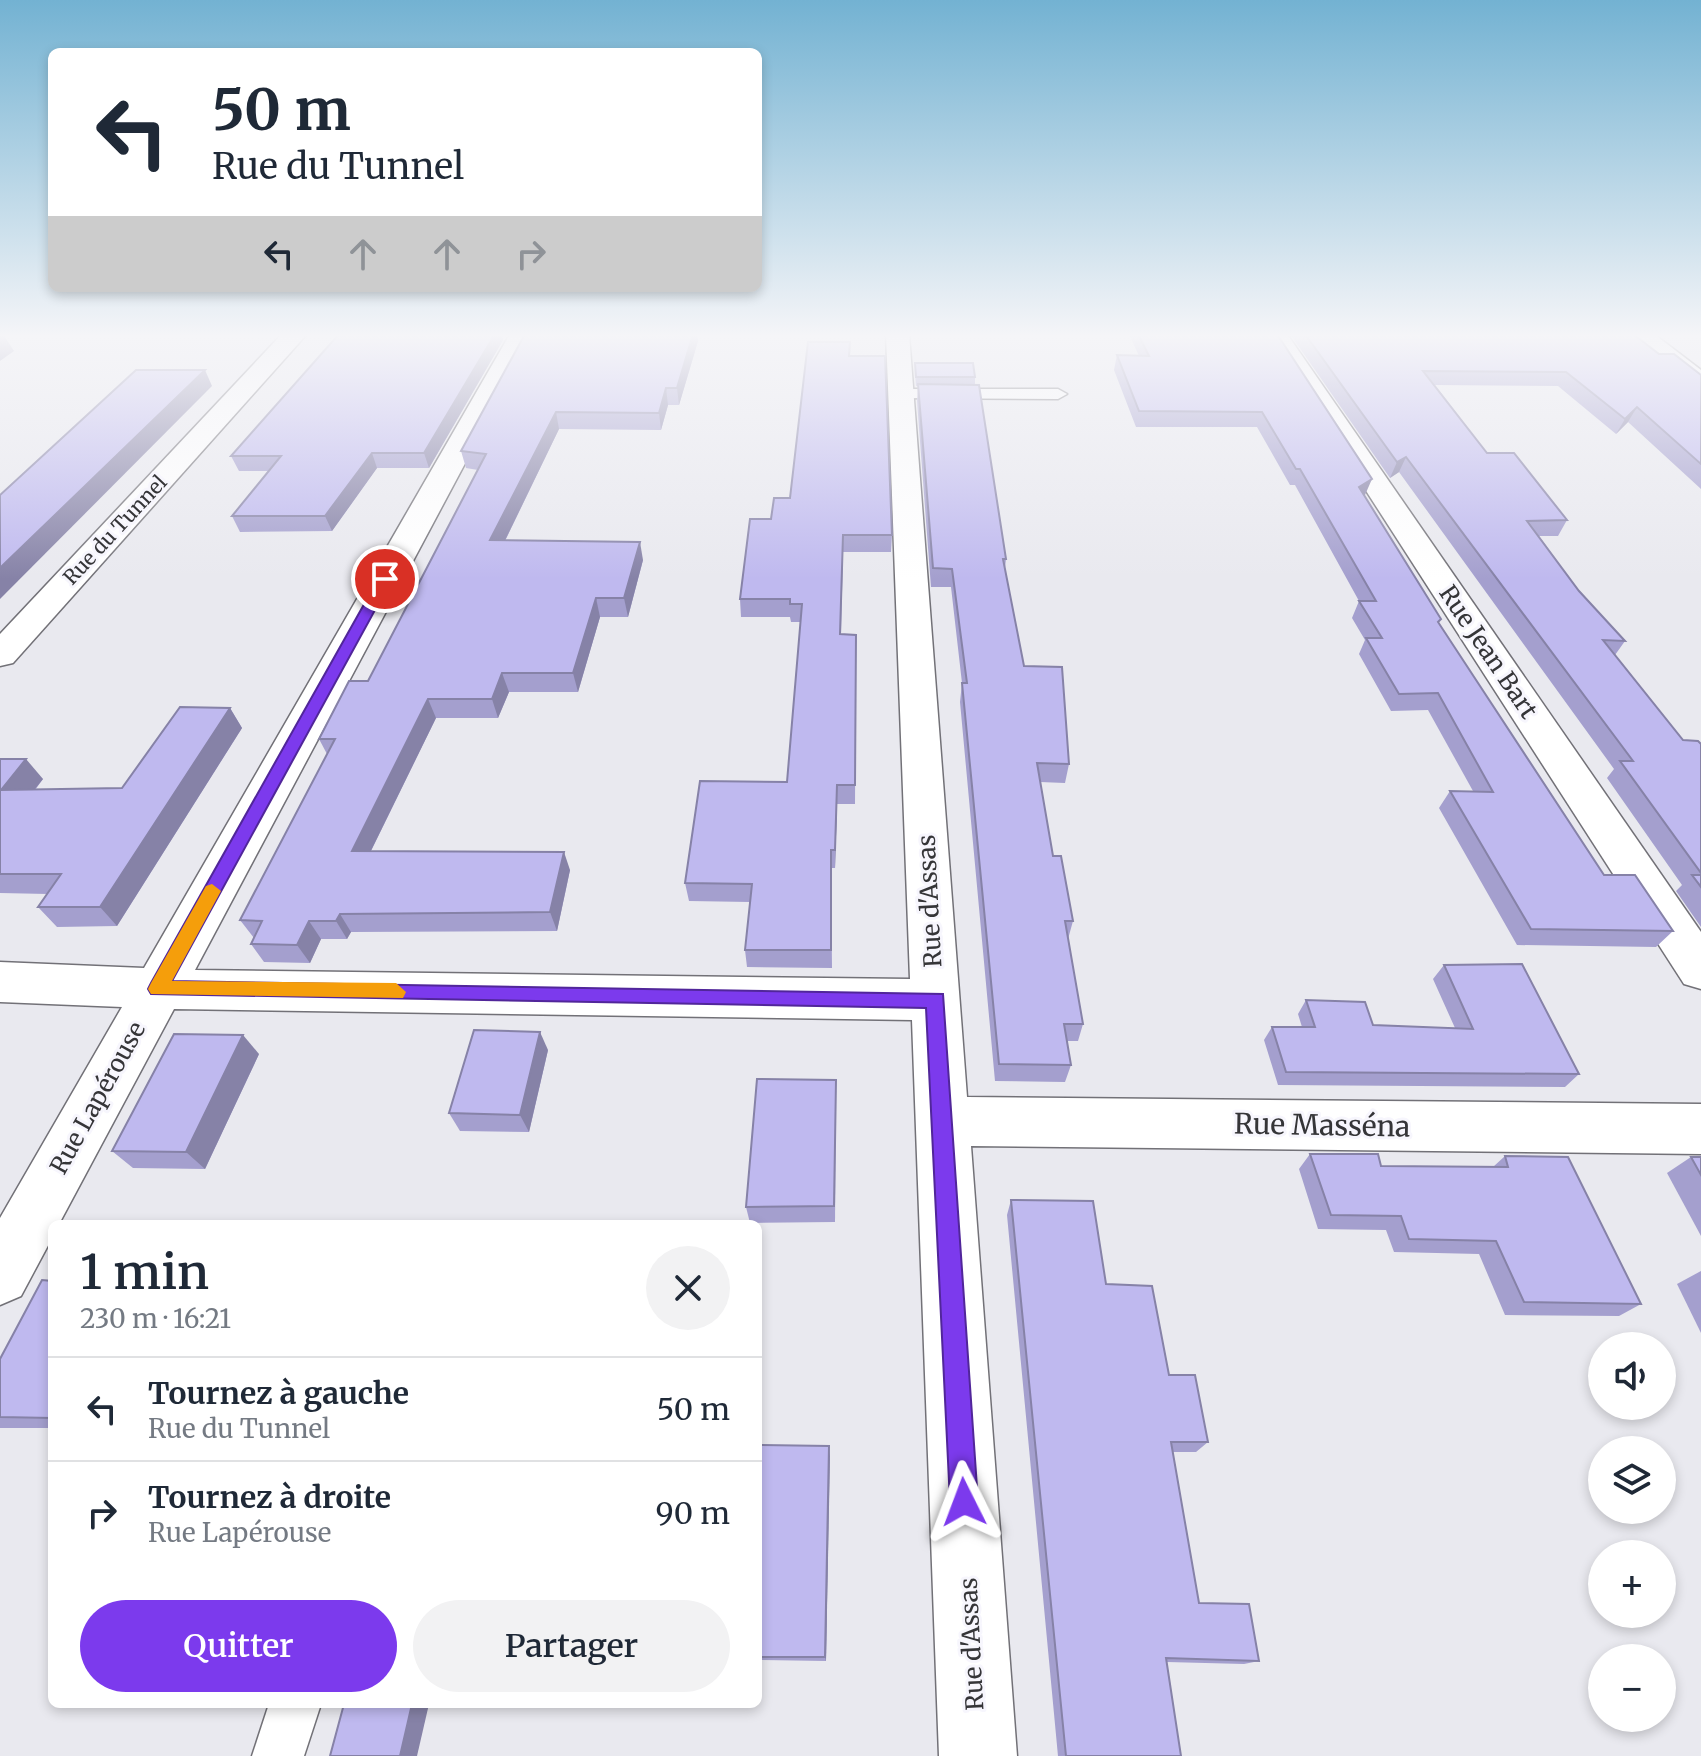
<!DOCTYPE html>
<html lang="fr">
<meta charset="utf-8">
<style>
:root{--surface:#fff;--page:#f2f2f3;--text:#1f2937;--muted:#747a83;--line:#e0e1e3;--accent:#7c3aed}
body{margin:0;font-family:Merriweather,serif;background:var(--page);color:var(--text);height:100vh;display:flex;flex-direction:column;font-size:30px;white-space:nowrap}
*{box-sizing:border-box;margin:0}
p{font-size:26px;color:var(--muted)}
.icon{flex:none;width:44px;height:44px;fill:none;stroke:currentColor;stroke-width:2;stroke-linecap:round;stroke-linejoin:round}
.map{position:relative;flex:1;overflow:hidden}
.sheet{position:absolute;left:48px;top:1220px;width:714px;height:488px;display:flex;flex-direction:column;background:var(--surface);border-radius:12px;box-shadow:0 4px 12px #0003}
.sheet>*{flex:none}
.guide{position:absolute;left:48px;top:48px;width:714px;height:244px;border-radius:12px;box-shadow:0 4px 12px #0003;background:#fff;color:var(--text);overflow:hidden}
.buttons{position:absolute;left:1588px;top:1332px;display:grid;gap:16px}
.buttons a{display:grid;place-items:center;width:88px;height:88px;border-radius:50%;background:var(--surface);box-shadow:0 4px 12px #0003;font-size:40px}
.pin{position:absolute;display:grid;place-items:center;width:68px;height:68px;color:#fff;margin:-34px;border:4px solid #fff;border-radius:50%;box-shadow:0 2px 8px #0007}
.me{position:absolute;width:88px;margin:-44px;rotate:357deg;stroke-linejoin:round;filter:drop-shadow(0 0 6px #0008)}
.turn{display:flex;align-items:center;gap:28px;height:168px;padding:0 32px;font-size:36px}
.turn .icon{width:104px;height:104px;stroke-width:2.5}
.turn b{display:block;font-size:56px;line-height:68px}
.lanes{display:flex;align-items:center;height:76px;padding:0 32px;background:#0003;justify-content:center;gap:40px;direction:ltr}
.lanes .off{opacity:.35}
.round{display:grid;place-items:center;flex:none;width:84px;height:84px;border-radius:42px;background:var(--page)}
.headline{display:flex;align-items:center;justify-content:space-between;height:136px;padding:0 32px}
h1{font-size:48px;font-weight:600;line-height:60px}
.cta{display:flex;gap:16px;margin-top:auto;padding:16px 32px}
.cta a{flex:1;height:92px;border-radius:48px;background:var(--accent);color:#fff;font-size:32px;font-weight:600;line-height:92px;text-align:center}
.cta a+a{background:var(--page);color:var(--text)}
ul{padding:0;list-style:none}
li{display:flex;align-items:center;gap:24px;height:104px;padding:0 32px;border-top:2px solid var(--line)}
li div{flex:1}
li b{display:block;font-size:30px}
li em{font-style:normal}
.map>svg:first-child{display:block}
</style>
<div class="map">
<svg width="1701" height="1756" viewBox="0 0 1701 1756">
<rect width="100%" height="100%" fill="#e9e9ef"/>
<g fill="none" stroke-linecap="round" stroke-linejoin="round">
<!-- service casing -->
<g stroke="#727177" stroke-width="3">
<g id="service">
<path d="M904,389H1058L1067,394L1058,399L898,398V390Z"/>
<path d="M269,1704H321L304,1756H252Z"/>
</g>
</g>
<!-- minor casing -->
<g stroke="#727177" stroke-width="3">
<g id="minor">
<path d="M282,334H307L13,663L0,666V634Z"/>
<path d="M510,334H534L195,970L910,979L886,334H909L967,1097L1701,1104V1154L971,1146L1017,1756H939L912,1020L174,1009L59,1224H52V1238L21,1296L0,1305V1218L122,1007L0,1002V962L144,968Z"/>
<path d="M1265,334H1287L1701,932V989L1684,984Z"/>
<path d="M1629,334H1654L1701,370V390L1692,387Z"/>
</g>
</g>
<!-- service -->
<use href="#service" fill="#fff" fill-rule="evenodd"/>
<!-- minor -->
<use href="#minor" fill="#fff" fill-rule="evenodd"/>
</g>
<!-- wall -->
<g fill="#a49fce">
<path d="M339,334H502L503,340L429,468H377L332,531L240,532L232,516L269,471H239L231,456Z"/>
<path d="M1129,334H1277L1365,495L1364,496L1439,624L1604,875L1673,931L1656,947L1517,945L1439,808L1450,791H1473L1428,710L1391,711L1359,654L1365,640L1352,618L1359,601L1295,485H1290L1257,427H1136L1114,370L1117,355L1139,356Z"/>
<path d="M1290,334H1633L1659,354L1701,375V489L1628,422L1616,434L1558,386L1435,385L1487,453L1567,520L1558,536H1539L1579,591L1625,641L1615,655L1683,740L1701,744V927L1676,891L1682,885L1607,778L1614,769L1399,472L1390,478Z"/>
<path d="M698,341L679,405H668L661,430L559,429L505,541L643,560L628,617H600L578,692H509L498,718H436L371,851L570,870L557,931L351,932L347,939H321L310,963L264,962L251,944L254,938L240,920L327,754L319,739L368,681L478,470L466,468L461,451Z"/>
<path d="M849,356L892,535L891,552H843L841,634L856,635L855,804H837L835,868H831L832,968L747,967L745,950L750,902L689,901L685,883L787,782L801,622H791L790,617H741L740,599L771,519L790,498Z"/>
<path d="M915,363L975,377V385L1006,559L1005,568L1024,666L1069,764L1065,783L1040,782L1053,856L1073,921L1068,939L1083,1024L1078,1041H1067L1071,1065L1065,1082L995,1081L960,702L962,683L951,587H931L917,401L918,386H916L915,372Z"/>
<path d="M230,708L242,728L117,926L57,927L38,907L48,894L0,893V759L43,779L35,790L122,788Z"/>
<path d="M1444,965L1579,1074L1565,1087L1278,1085L1264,1040L1272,1027H1302L1298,1014L1306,1000L1373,1025L1455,1028L1433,979Z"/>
<path d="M548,1050L529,1132L460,1131L449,1113Z"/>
<path d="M259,1054L205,1169L133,1168L112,1151Z"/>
<path d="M836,1098L835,1222L750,1223L746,1207Z"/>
<path d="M1310,1154L1381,1166L1493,1167L1505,1156L1641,1304L1619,1316L1505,1315L1479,1254L1394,1252L1386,1230L1318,1229L1299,1169Z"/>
<path d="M1691,1157H1701V1236L1667,1173Z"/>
<path d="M1011,1200L1106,1284L1169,1375L1208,1442L1196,1452H1173L1199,1603L1259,1661L1244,1664L1167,1662L1181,1756H1058L1007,1215Z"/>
<path d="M1701,1271V1333L1677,1284Z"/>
<path d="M52,1281V1428H0V1359Z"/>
<path d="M758,1445L829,1446L826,1661L758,1660Z"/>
</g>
<!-- shaded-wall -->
<g fill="#8682a7">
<path d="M0,334H3L14,351L0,361Z"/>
<path d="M495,334H502L503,340L429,468L424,453Z"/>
<path d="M693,334H697L698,341L679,405L677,388Z"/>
<path d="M205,370L212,386L0,599V568Z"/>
<path d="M666,388L668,405L661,430L659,413Z"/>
<path d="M1637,407L1628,422L1616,434L1625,419Z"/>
<path d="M556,412L559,429L496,559L490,540Z"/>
<path d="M372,453L377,468L332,531L325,516Z"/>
<path d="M1406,457L1399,472L1390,478L1397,462Z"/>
<path d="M1372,479L1365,495L1352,503L1359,487Z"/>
<path d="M640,542L643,560L628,617L624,598Z"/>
<path d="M596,598L600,617L578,692L573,673Z"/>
<path d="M502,673L509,692L498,718L492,699Z"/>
<path d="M428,699L436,718L362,869L352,851Z"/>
<path d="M230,708L242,728L117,926L100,907Z"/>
<path d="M26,759L43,779L18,810L1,790Z"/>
<path d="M837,785V804L835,868V850Z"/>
<path d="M564,852L570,870L557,931L550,912Z"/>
<path d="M340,914L351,932L347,939L336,921Z"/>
<path d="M309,921L321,939L310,963L297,945Z"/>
<path d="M540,1032L548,1050L529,1132L520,1115Z"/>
<path d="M243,1035L259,1054L205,1169L186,1152Z"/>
<path d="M829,1446L830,1456L826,1661L825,1657Z"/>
<path d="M412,1704H429L417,1756H400Z"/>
</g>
<!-- building -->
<g fill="#bfb9ef" stroke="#8682a7" stroke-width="2">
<path d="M339,334H495L424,453H372L325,516H232L281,456H231Z"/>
<path d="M525,334H693L677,388H666L659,413L556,412L490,540L640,542L624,598H596L573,673H502L492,699H428L352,851L564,852L550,912L340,914L336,921H309L297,945L251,944L262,921L240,920L335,739H319L349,681H368L486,454L461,451Z"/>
<path d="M1138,334H1277L1372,479L1359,487L1441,619L1438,622L1604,875H1635L1673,931L1531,929L1450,791L1493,792L1438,693L1399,694L1366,638H1382L1359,601H1376L1300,469H1296L1262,412L1139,411L1117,355L1149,356Z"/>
<path d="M1305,334H1633L1659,354H1674L1701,375V464L1637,407L1625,419L1566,372L1423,371L1487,453H1514L1567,520L1527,521L1579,591L1625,641L1603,640L1683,740L1698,741L1701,744V873L1620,761H1633L1406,457L1397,462Z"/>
<path d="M808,342H850L849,356H885L892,535H843L840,634L856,635L855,785H837L835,850H831V950H745L752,884L685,883L700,781L787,782L802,604H790V599H740L750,519H771L774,498H790Z"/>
<path d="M915,363H973L975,377H916Z"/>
<path d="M136,370H205L0,568V495Z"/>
<path d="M918,384L979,385L1006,559H1003L1024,666L1062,667L1069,764L1037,763L1053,856H1061L1073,921H1065L1083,1024H1064L1071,1065L999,1064L962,683H967L952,569L933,568Z"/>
<path d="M180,707L230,708L100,907H38L61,874H0V759H26L1,790L122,788Z"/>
<path d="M1692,875H1701V887Z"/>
<path d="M1522,964L1579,1074L1286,1072L1272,1027H1315L1306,1000L1365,1002L1373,1025L1473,1029L1444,965Z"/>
<path d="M474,1030L540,1032L520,1115L449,1113Z"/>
<path d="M174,1034L243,1035L186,1152L112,1151Z"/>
<path d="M757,1079L836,1080L834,1206L746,1207Z"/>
<path d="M1310,1154H1378L1381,1166L1508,1167L1505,1156L1568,1157L1641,1304L1524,1302L1496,1241L1409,1239L1401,1216L1331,1215Z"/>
<path d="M1691,1157H1701V1175Z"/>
<path d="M1011,1200L1093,1201L1106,1284L1152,1286L1169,1375H1195L1208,1442H1171L1199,1603L1249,1604L1259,1661L1166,1658L1181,1756H1066Z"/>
<path d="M42,1280L52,1281V1418L0,1417V1359Z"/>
<path d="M758,1445L829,1446L825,1657H758Z"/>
<path d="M344,1704H412L400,1756H330Z"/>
</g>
<!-- sky -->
<linearGradient id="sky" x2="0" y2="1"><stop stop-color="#73b2d2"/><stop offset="0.58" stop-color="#f5f5f8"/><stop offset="1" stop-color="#f5f5f8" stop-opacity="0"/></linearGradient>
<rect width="1701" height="579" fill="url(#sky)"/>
<!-- route -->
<path fill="#7c3aed" stroke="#51269a" stroke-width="2" d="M380,576L392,579L172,981L943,994L978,1502L974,1512L964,1516L954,1512L950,1502L926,1008L151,994L148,989L151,983Z"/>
<!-- slow -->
<path fill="#f59e0b" d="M212,884L221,891L172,981L396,983L406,992L403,998L151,994L148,989L151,983L206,886Z"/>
<g text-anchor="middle" stroke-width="6" stroke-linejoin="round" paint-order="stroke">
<!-- far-street labels -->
<g font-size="20" fill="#353538" stroke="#f7f6fd">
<text transform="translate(115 530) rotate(-47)" y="7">Rue du Tunnel</text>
</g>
<!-- street labels -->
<g font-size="24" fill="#353538" stroke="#f7f6fd">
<text transform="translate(1488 652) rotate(56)" y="8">Rue Jean Bart</text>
<text transform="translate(930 901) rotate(-93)" y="8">Rue d'Assas</text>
<text transform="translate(98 1098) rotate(-61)" y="8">Rue Lapérouse</text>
<text transform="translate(972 1644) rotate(-93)" y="8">Rue d'Assas</text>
</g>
<!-- near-street labels -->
<g font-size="28" fill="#353538" stroke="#f7f6fd">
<text transform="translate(1322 1125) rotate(1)" y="10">Rue Masséna</text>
</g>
</g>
</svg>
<div class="buttons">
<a><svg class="icon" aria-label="sound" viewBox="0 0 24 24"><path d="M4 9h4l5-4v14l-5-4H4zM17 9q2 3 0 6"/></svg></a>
<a><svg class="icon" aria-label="layers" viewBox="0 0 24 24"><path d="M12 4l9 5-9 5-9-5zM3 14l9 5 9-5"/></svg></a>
<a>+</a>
<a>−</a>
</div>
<div class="pin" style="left:385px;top:579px;background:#d93025"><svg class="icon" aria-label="arrive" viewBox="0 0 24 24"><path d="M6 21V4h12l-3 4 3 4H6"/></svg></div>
<svg class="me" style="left:964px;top:1502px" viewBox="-20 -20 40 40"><path d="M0-17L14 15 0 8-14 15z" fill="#7c3aed" stroke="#fff" stroke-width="4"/></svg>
<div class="guide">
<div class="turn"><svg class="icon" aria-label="left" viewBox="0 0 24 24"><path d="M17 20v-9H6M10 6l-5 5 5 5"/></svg><div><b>50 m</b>Rue du Tunnel</div></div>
<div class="lanes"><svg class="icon" aria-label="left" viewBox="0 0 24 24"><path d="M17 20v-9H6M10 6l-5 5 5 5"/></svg><svg class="icon off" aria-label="ahead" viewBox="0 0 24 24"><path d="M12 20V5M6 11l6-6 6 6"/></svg><svg class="icon off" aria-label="ahead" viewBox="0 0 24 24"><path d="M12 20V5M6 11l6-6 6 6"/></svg><svg class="icon off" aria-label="right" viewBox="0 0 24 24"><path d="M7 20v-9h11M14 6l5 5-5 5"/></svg></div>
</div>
<section class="sheet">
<div class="headline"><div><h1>1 min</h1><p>230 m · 16:21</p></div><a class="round"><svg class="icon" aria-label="close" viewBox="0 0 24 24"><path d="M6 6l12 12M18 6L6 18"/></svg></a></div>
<ul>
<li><svg class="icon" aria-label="left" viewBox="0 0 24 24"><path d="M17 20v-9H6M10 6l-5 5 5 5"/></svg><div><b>Tournez à gauche</b><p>Rue du Tunnel</p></div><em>50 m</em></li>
<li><svg class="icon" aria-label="right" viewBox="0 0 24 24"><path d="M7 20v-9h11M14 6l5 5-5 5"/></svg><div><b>Tournez à droite</b><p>Rue Lapérouse</p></div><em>90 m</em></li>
</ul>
<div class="cta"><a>Quitter</a><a>Partager</a></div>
</section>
</div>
